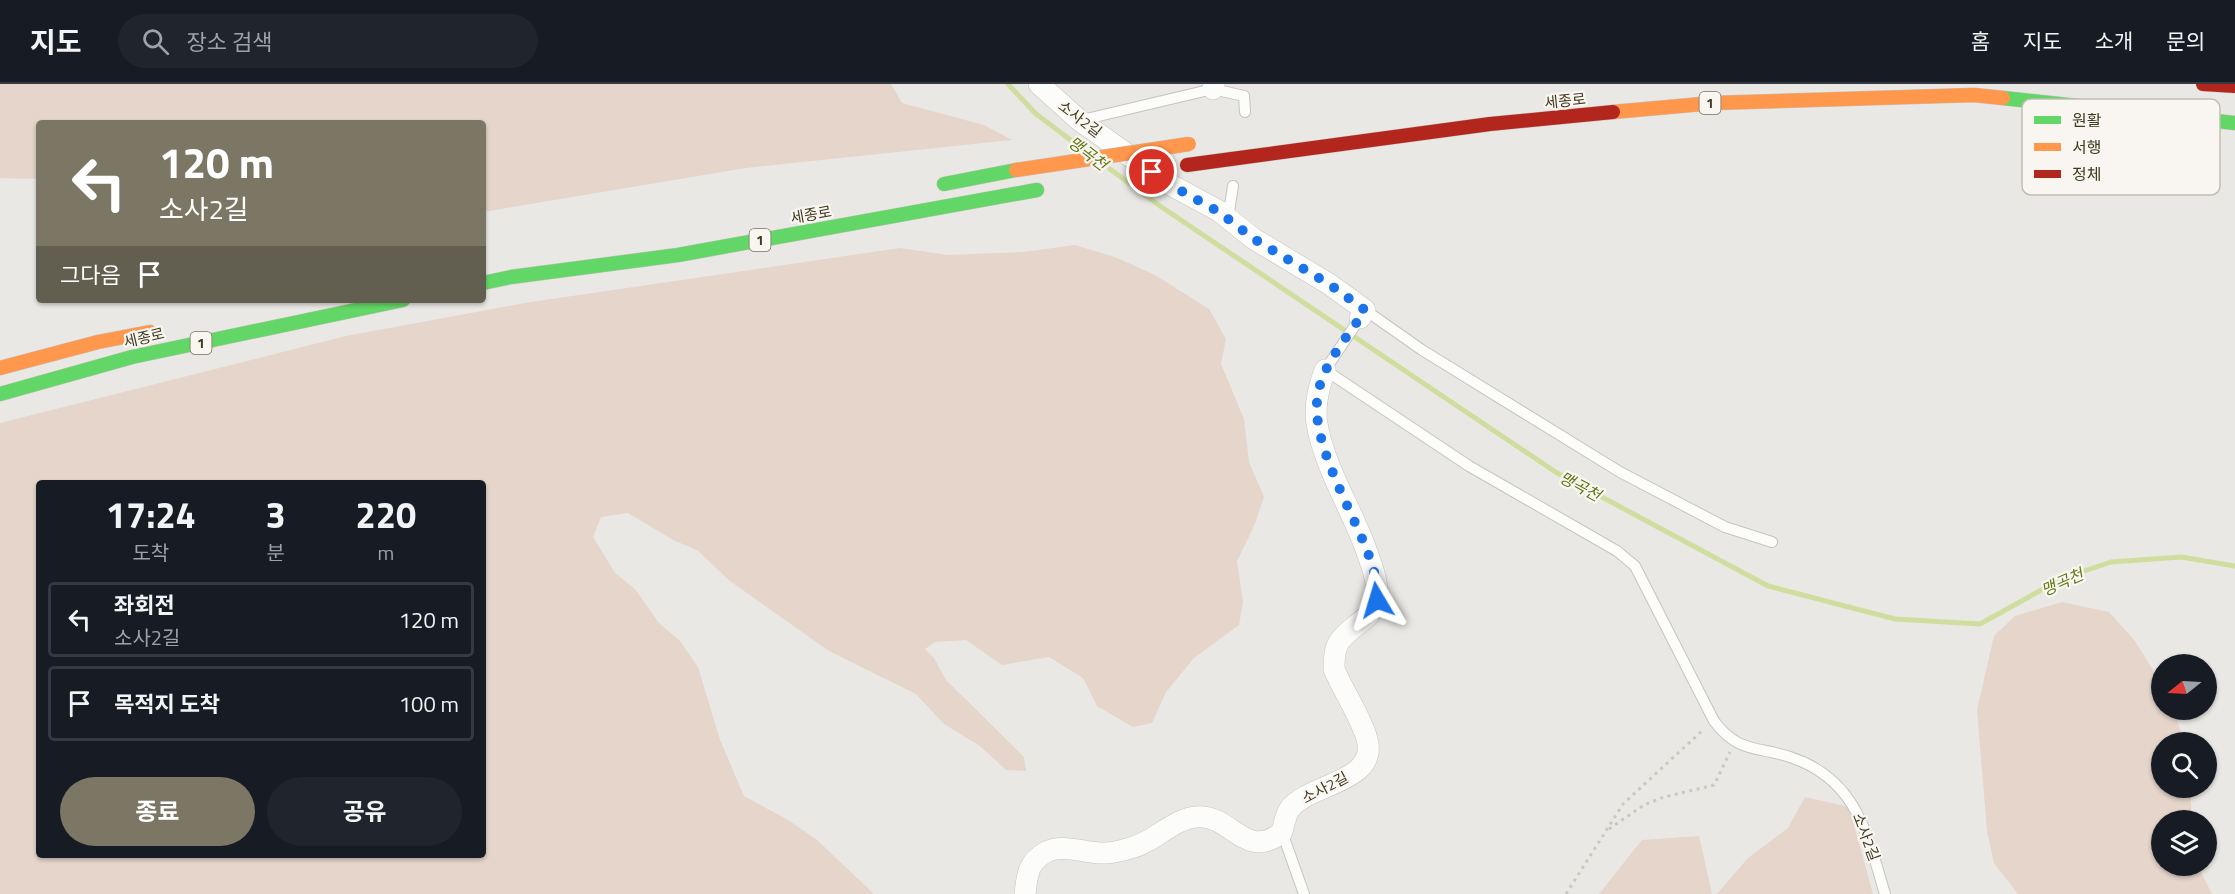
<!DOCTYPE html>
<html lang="ko">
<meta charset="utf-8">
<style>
:root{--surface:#171b24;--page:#20242c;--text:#f1f3f6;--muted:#9ea1a6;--line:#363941;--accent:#7c7764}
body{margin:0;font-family:"Titillium Web","Noto Sans KR",sans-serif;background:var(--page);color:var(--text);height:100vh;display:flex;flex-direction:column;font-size:22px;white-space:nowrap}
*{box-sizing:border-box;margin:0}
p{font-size:20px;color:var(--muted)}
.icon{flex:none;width:33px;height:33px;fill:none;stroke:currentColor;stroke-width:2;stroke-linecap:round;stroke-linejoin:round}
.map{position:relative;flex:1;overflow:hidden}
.side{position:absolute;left:36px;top:396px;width:450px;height:378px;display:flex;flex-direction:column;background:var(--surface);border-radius:6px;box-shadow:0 2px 4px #0004}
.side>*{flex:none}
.hud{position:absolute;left:36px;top:36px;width:450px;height:183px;border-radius:6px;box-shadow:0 2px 4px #0004;background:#7c7764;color:#fff;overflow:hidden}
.needle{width:39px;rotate:252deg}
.fabs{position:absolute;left:2151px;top:570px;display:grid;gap:12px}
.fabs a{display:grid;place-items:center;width:66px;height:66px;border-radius:50%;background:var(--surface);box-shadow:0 2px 4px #0004;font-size:30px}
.pin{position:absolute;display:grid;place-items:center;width:51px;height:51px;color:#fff;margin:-26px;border:3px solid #fff;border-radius:50%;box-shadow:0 2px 6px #0007}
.me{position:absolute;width:66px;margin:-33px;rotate:353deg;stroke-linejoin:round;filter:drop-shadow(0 0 4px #0008)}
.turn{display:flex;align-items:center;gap:21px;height:126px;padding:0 24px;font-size:27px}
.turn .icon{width:78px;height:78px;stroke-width:2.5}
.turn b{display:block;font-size:42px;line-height:51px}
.then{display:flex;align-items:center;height:57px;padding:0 24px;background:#0003;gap:12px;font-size:22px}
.eta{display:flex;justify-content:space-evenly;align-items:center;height:102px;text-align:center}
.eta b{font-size:36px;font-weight:700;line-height:42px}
.primary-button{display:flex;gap:12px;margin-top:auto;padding:12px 24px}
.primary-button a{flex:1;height:69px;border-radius:36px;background:var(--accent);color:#fff;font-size:24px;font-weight:700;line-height:69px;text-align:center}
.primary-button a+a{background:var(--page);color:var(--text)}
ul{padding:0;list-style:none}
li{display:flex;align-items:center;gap:18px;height:75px;margin:0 12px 9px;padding:0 12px;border:3px solid var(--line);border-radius:6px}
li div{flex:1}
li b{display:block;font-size:22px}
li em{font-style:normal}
header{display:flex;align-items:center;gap:36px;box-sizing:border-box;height:84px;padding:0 30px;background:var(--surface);border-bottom:2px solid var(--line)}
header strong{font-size:28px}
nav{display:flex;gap:33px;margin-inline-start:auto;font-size:21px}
.search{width:420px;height:54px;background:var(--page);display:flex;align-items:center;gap:15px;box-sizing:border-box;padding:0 21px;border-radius:33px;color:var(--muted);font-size:22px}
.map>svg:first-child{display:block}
</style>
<header>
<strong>지도</strong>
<div class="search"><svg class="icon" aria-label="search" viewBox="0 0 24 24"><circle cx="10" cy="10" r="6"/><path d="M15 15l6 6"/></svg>장소 검색</div>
<nav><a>홈</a><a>지도</a><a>소개</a><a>문의</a></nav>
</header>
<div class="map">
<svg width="2235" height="810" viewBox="0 0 2235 810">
<rect width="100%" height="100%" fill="#eae8e4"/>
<!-- green -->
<g fill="#e5d5cb" fill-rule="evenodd">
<path d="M0,0H891L902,19L984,41L1012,56L746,84L483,128V39H39V95L0,94Z"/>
<path d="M1075,161L1115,173L1155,191L1209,225L1226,255L1221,280L1244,335L1249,378L1264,413L1254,442L1237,477L1243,518L1239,541L1194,574L1166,608L1152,639L1133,643L1097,622L1083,594L1049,573L1002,581L966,556L935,558L925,565L934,574L946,596L1024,673L1026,687L1006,686L980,662L944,640L916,610L829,567L730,497L697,466L675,457L628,429L601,433L593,453L615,489L635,505L659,539L680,557L698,583L720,656L744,712L788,736L817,756L874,810H0V339L346,252L531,218L900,164L948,171L1024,168ZM39,399H483V771H39Z"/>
<path d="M2062,518L2109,528L2135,557L2161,599L2162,626H2173L2185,658H2162V704H2190L2192,736H2162V782H2198L2212,810H2018L1994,779L1987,747L1977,626L1994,552L2015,532Z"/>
<path d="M1805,713L1849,723L1873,810H1717L1748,774L1788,744Z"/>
<path d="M1699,752L1712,810H1599L1642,756Z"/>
</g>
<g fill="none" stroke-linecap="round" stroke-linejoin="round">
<!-- stream -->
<g stroke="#cfde9f" stroke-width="5">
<path d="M1008,0L1035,29L1081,64"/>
<path d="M1110,85L1160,122L1557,389L1768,502L1895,535L1980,540L2063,494L2111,478L2181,473L2235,482"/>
</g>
<!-- lane casing -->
<g stroke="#c6c4c0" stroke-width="12">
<g id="lane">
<path d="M1082,36L1213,5L1244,12L1245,28"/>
<path d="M1228,134L1233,102"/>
<path d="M1365,226L1422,266L1620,388L1725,443L1772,458"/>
<path d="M1360,234L1325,286L1469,382L1617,467L1635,482L1714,637C1738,669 1756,662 1790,673C1857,695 1867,750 1885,810"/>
<path d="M1282,748L1304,810"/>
</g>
</g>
<!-- street casing -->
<g stroke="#c6c4c0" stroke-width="22">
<g id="street">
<path d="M1039,0L1079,36L1169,100L1219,127L1254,155L1329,200L1365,226L1360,234"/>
<path d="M1213,5L1214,0"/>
<path d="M1025,810C1027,791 1028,778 1046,768C1063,759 1087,770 1105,769C1112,769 1120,767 1127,765C1153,760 1173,734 1197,733C1231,730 1246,778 1282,748C1284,740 1285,733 1289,726C1308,699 1379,699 1367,655C1361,633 1343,607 1334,585C1334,577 1334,569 1337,562C1345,543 1376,535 1377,514C1378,495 1370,477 1364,460C1349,421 1324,381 1317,340C1314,322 1319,302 1325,286"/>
</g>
</g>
<!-- fast casing -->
<g stroke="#c7c4bc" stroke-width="15">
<g id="fast">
<path d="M2003,14L2235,39"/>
<path d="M944,100L1016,86"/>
<path d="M483,199L511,193L678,171L1037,106"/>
<path d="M0,310L132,273L403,216"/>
</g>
</g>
<!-- slow casing -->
<g stroke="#c7c4bc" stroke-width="15">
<g id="slow">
<path d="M1613,28L1713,19L1974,11L2003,14"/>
<path d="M0,284L98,258L150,248"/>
</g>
</g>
<!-- jam casing -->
<g stroke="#c7c4bc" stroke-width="15">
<g id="jam">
<path d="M2203,0L2235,2"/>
<path d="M1187,81L1490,40L1613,28"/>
</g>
</g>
<!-- path -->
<g stroke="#cac8c0" stroke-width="3" stroke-dasharray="3 4.5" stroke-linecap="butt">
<path d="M1609,745L1644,721L1664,713L1714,701L1730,668"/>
<path d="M1566,810L1623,720L1703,646"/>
</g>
<!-- lane -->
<use href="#lane" stroke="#fcfcfb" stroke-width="10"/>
<!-- street -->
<use href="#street" stroke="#fcfcfb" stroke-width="21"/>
<!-- fast -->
<use href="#fast" stroke="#63d668" stroke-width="14"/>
<!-- slow -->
<use href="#slow" stroke="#ff974d" stroke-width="14"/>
<!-- jam -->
<use href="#jam" stroke="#b3261e" stroke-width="14"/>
<!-- slow-bridge casing -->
<g stroke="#c7c4bc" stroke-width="15" stroke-linecap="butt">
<path id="slow-bridge" d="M1016,86L1189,60"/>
</g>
<!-- slow-bridge -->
<use href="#slow-bridge" stroke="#ff974d" stroke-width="14"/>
</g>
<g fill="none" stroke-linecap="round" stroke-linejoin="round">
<!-- route -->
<path stroke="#1a73e8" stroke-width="10" stroke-dasharray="0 18" d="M1152,88L1169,100L1219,128L1254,155L1329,200L1365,226C1350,250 1328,274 1320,301C1303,354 1358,432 1373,484C1376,494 1376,505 1377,516"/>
</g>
<g text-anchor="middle" stroke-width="4.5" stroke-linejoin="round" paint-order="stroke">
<!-- shield labels -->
<g fill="#f9f6f2" stroke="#78725e" stroke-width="1.5">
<rect x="1699.5" y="8" width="21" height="22" rx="4.5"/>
<rect x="749.5" y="145" width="21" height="22" rx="4.5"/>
<rect x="190.5" y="248" width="21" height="22" rx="4.5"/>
</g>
<g font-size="14" font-weight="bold" fill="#403a1f">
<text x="1710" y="24">1</text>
<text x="760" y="161">1</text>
<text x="201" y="264">1</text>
</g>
<!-- street labels -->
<g font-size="15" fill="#403a1f" stroke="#f9f6f2">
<text transform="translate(1565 17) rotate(-6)" y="5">세종로</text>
<text transform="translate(1080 35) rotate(37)" y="5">소사2길</text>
<text transform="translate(811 131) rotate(-10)" y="5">세종로</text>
<text transform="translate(144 254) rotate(-13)" y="5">세종로</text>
<text transform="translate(1325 704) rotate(-28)" y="5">소사2길</text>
<text transform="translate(1866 753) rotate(69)" y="5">소사2길</text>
</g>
<!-- water labels -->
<g font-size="16" font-style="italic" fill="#5e7812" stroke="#f9f6f2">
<text transform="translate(1088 69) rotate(37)" y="6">맹곡천</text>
<text transform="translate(1580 402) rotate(28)" y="6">맹곡천</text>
<text transform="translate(2062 498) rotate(-24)" y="6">맹곡천</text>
</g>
</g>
<!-- legend -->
<rect x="2022" y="15" width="198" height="96" rx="9" fill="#f9f6f2" stroke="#c2beb3" stroke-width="1.5"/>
<rect x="2034" y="32" width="27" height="8" fill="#63d668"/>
<rect x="2034" y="59" width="27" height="8" fill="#ff974d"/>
<rect x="2034" y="86" width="27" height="8" fill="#b3261e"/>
<g font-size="16" fill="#403a1f">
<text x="2072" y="42">원활</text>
<text x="2072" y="69">서행</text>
<text x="2072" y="96">정체</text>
</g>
</svg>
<div class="fabs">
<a><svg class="needle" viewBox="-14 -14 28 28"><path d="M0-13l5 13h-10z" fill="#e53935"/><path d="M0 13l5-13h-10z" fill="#9ea1a6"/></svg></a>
<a><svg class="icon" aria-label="search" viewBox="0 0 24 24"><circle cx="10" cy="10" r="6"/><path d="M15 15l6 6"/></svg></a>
<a><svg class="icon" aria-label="layers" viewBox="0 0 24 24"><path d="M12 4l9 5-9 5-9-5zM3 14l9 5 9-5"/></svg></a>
</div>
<div class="pin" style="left:1152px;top:88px;background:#d93025"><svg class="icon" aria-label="arrive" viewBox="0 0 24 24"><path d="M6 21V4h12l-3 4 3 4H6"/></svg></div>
<svg class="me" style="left:1377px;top:516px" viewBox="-20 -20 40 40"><path d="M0-17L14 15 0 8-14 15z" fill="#1a73e8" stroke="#fff" stroke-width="4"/></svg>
<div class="hud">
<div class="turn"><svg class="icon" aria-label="left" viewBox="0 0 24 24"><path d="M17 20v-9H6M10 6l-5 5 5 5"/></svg><div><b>120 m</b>소사2길</div></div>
<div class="then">그다음<svg class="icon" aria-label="arrive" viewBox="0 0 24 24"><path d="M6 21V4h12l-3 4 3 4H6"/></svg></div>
</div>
<section class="side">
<div class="eta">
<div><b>17:24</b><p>도착</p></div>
<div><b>3</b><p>분</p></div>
<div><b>220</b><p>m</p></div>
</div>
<ul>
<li><svg class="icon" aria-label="left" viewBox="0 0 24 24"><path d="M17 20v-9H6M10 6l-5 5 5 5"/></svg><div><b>좌회전</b><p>소사2길</p></div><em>120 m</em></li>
<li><svg class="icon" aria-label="arrive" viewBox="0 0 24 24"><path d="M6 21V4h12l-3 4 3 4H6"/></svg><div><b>목적지 도착</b></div><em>100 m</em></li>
</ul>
<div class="primary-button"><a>종료</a><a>공유</a></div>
</section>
</div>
